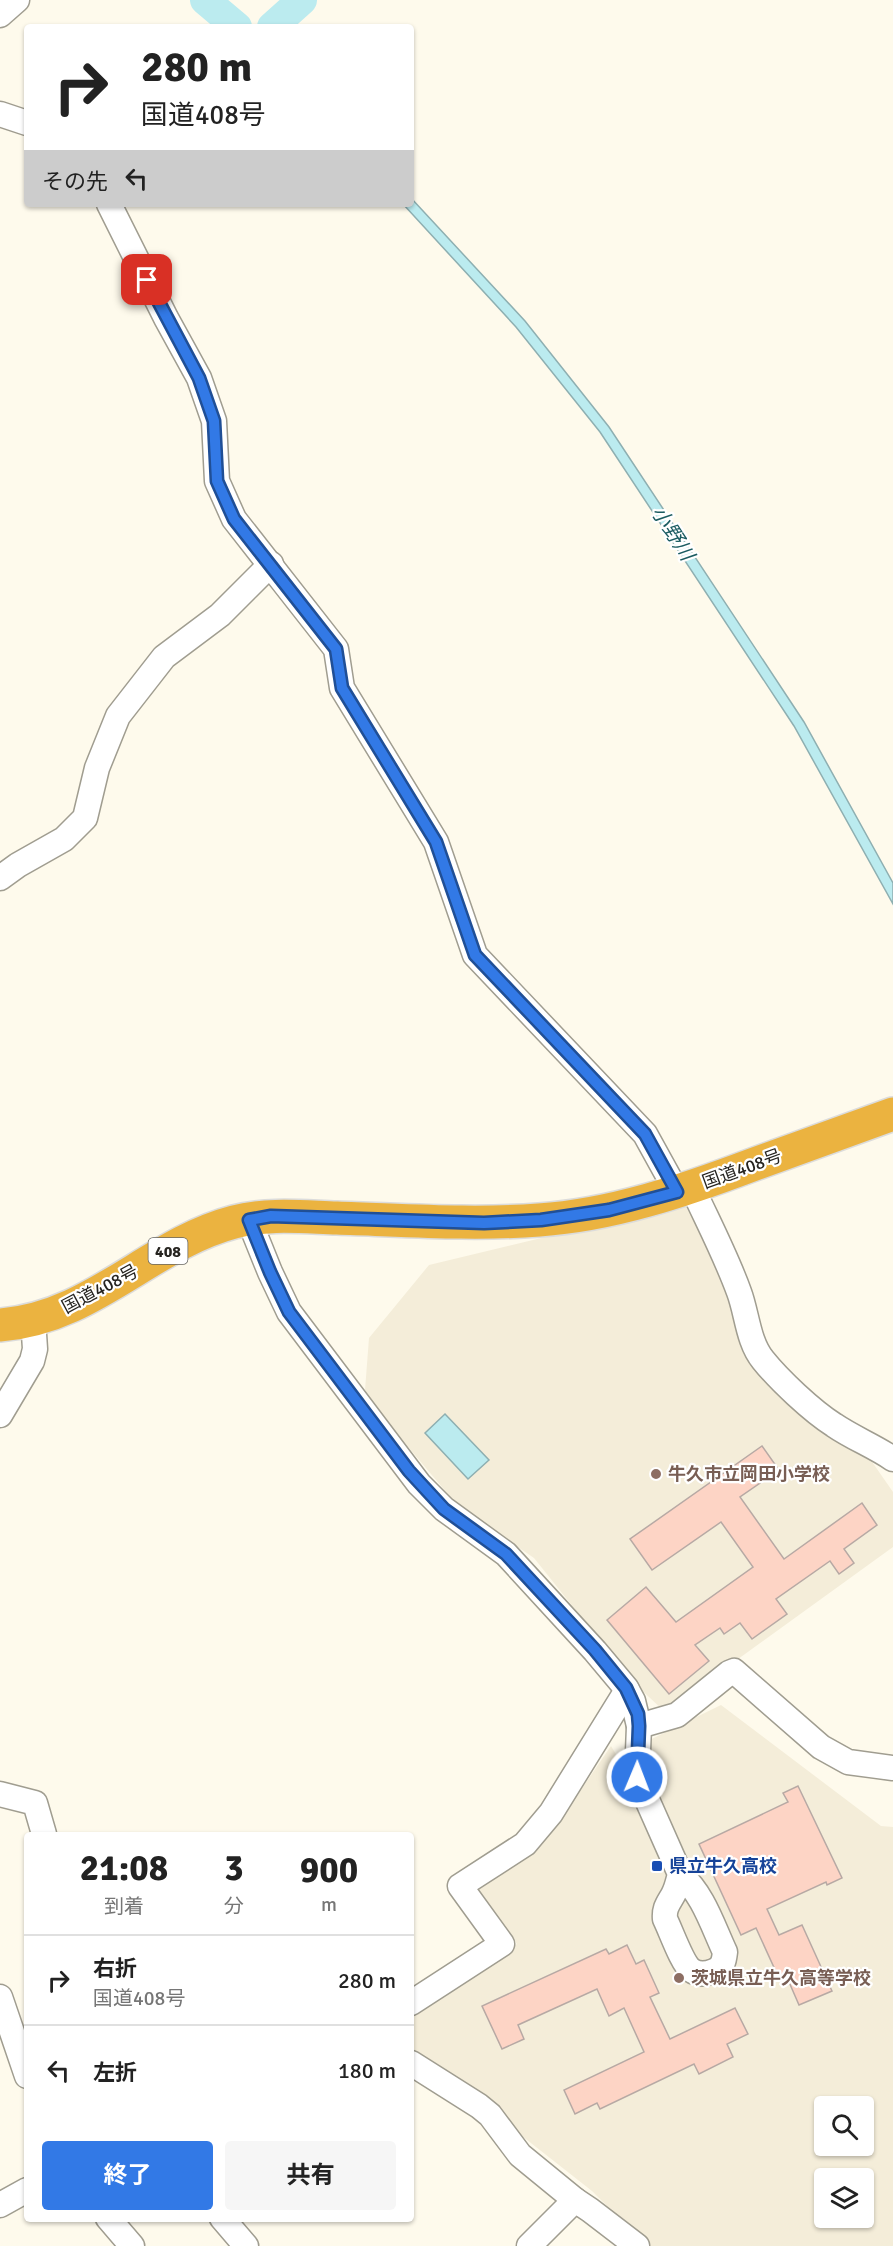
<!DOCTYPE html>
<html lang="ja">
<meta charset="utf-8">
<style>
:root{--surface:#fff;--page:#f6f6f6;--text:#222;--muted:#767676;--line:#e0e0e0;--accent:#3279e6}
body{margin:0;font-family:Signika,"Noto Sans JP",sans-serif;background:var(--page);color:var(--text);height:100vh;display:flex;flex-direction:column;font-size:22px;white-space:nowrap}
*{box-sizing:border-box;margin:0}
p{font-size:20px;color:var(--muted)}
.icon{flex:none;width:33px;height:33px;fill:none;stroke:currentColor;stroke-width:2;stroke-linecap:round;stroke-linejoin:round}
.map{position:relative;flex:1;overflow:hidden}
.sheet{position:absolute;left:24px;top:1832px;width:390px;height:390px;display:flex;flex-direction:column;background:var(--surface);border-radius:6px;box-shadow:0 2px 4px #0004}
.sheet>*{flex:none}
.hud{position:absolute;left:24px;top:24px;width:390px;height:183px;border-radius:6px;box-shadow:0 2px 4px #0004;background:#fff;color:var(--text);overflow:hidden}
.controls{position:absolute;left:814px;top:2096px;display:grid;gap:12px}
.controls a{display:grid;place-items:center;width:60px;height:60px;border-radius:6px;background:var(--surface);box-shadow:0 2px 4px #0004;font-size:30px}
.pin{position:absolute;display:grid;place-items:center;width:51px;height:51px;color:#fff;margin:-26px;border-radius:12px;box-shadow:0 3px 9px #0006}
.me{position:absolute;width:66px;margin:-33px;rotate:1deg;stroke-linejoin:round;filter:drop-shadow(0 0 4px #0008)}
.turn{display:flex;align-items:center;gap:21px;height:126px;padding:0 18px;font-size:27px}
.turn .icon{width:78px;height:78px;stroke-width:2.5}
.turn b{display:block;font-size:42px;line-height:51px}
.then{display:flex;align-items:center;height:57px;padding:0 18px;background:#0003;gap:12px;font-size:22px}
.eta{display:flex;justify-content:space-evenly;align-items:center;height:102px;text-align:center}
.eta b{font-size:36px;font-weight:700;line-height:42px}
.button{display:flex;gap:12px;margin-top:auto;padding:12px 18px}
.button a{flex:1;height:69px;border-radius:6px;background:var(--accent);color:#fff;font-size:24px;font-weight:700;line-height:69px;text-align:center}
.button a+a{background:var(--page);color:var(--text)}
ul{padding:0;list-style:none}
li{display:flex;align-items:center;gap:18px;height:90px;padding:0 18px;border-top:2px solid var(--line)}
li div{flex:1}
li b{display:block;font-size:22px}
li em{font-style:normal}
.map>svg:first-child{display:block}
</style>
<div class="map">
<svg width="893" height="2246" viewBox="0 0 893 2246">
<rect width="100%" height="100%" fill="#fefaec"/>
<!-- built -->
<g fill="#f4edd9" fill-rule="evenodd">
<path d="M691,1202L717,1261L746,1353L868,1456L893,1492V1547L665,1712L634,1683L534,1558L458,1506L382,1416L365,1390L369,1338L429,1265Z"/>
<path d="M721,1705L881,1826L893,1827V2246H647L592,2191L411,2049V2012L517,1944L473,1889L534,1848L565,1813L611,1746L617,1756ZM825,2106H864V2145H825ZM825,2178H864V2217H825Z"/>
</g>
<!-- water -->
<g fill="#bbebef" stroke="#8eafb1" stroke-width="1.5">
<path d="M411,198L525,321L609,427L804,722L893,883V904L794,726L600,432L516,327L403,204H411Z"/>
<path d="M445,1414L489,1460L468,1479L425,1433Z"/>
</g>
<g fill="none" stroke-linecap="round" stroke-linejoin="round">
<!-- river -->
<g stroke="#bbebef" stroke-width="30">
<path d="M205,0L237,27"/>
<path d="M272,27L302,0"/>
</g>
</g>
<!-- building -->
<g fill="#fdd4c5" stroke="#b7a9a4" stroke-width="1.5">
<path d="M762,1446L779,1470L740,1497L784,1559L862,1503L877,1525L844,1549L854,1563L839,1574L830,1561L776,1599L787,1614L752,1639L740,1623L724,1634L720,1628L695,1645L709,1661L669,1694L607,1620L646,1587L676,1622L753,1567L721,1522L652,1570L630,1539Z"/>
<path d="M798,1786L842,1878L827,1885L826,1882L767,1909L779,1935L802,1925L832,1991L799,2005L789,1982L782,1985L756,1928L741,1935L699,1844L788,1802L783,1793Z"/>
<path d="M627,1945L636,1964L644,1960L659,1993L650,1997L670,2039L735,2008L748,2034L727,2044L733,2057L699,2074L694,2064L600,2109L597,2103L575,2114L564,2090L644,2052L624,2008L609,2016L597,1989L518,2025L524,2039L502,2049L482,2006L606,1949L609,1954Z"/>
</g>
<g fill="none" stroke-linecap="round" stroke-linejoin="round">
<!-- minor casing -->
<g stroke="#a09d90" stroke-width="27">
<g id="minor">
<path d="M0,15L17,0"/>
<path d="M0,114L27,123"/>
<path d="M109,204L166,318L199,378L214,421L217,481L234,519L336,649L342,688L436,842L475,955L645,1134L677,1192"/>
<path d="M0,878L18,865L64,839L85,818L97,768L118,716L164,657L220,615L271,564"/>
<path d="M692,1187C708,1222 726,1256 739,1292C747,1313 748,1342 763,1360C779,1380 812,1411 834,1425C853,1438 874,1446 893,1459"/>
<path d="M249,1220L270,1272L289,1312L419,1484L444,1509L506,1554L595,1651L626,1688L633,1701L639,1726L637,1777L680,1874C703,1894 712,1924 725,1952C724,1961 723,1967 714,1971C707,1974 698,1975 691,1970C682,1963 671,1931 665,1919C664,1908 668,1904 673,1895C677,1888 678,1881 680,1874"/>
<path d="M0,1415L32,1361L35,1349L33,1319"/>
<path d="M639,1726L677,1715L729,1673L734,1671L821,1747L848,1762L893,1768"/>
<path d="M0,1794L35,1803L44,1834"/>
<path d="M0,1997L27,2076"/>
<path d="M411,2003L502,1944L460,1886L525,1844L551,1813L627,1690"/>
<path d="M411,2063L479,2106L490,2115L520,2155L575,2200"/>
<path d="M0,2205L27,2190"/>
<path d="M108,2218L132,2246"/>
<path d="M222,2218L246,2246"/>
<path d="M529,2246L575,2200L590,2210L637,2246"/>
</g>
</g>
<!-- highway casing -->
<g stroke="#dcdcdb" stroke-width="36">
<path id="highway" d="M0,1325C93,1318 150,1244 234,1222C268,1213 303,1217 337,1218C404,1220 472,1225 539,1220C612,1215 683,1191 752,1165C799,1148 846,1131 893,1114"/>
</g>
<!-- minor -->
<use href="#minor" stroke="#fff" stroke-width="24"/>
<!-- highway -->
<use href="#highway" stroke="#ebb340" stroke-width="33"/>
</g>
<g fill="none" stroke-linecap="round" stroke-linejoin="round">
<!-- route casing -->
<g stroke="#204f96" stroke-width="15">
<path id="route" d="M147,280L199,378L214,421L217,481L234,519L336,649L342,688L436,842L475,955L645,1134L677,1192L609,1210L541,1220L484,1223L271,1216L249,1220L270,1272L289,1312L409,1471L444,1509L506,1554L595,1650L626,1688L638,1714L639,1726L637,1777"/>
</g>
<!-- route -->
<use href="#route" stroke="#3279e6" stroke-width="10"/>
</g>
<!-- markers -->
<g fill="#8d6e63" stroke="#fff" stroke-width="2">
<circle cx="656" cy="1474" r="6"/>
<circle cx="679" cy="1978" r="6"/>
</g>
<rect fill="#1a4fb4" stroke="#fff" stroke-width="2" x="651" y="1860" width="12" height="12" rx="3"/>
<g text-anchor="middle" stroke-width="4.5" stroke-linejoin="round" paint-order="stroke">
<!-- shield labels -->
<rect fill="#fff" stroke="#676663" stroke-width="1.5" x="148.5" y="1238" width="39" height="26" rx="4.5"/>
<g font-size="16" font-weight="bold" fill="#262420">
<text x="168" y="1257">408</text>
</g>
<!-- street labels -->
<g font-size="18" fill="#262420" stroke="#fff">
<text transform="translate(742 1169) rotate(-20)" y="6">国道408号</text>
<text transform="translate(100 1289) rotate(-28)" y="6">国道408号</text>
</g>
<!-- education labels -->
<g font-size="18" font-weight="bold" fill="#785e54" stroke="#fff" text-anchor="start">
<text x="668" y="1480">牛久市立岡田小学校</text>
<text x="691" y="1984">茨城県立牛久高等学校</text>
</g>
<!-- transit labels -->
<g font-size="18" font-weight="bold" fill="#164399" stroke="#fff" text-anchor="start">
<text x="669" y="1872">県立牛久高校</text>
</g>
<!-- water labels -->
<g font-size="20" font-style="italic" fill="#1b5c61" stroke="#fff">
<text transform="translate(673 533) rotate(57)" y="7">小野川</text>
</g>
</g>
</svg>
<div class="controls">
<a><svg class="icon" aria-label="search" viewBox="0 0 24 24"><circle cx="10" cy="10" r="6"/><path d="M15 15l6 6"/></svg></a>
<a><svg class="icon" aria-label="layers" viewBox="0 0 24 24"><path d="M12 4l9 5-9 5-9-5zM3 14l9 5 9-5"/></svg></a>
</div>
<div class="pin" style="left:147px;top:280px;background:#d93025"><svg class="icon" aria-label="arrive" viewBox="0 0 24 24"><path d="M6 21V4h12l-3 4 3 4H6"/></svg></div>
<svg class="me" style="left:637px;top:1777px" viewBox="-20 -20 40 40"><circle r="17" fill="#3279e6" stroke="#fff" stroke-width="3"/><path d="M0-11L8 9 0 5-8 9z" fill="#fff"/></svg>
<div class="hud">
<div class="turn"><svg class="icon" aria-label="right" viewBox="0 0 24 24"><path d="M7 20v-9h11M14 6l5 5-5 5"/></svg><div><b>280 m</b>国道408号</div></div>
<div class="then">その先<svg class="icon" aria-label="left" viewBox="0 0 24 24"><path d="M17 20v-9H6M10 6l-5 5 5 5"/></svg></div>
</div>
<section class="sheet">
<div class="eta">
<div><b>21:08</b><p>到着</p></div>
<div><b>3</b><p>分</p></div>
<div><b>900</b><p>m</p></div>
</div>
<ul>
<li><svg class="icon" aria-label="right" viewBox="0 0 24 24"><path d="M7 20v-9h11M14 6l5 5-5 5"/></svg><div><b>右折</b><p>国道408号</p></div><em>280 m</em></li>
<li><svg class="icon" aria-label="left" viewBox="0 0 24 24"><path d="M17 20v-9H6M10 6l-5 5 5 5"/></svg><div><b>左折</b></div><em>180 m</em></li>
</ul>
<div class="button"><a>終了</a><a>共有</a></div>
</section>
</div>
